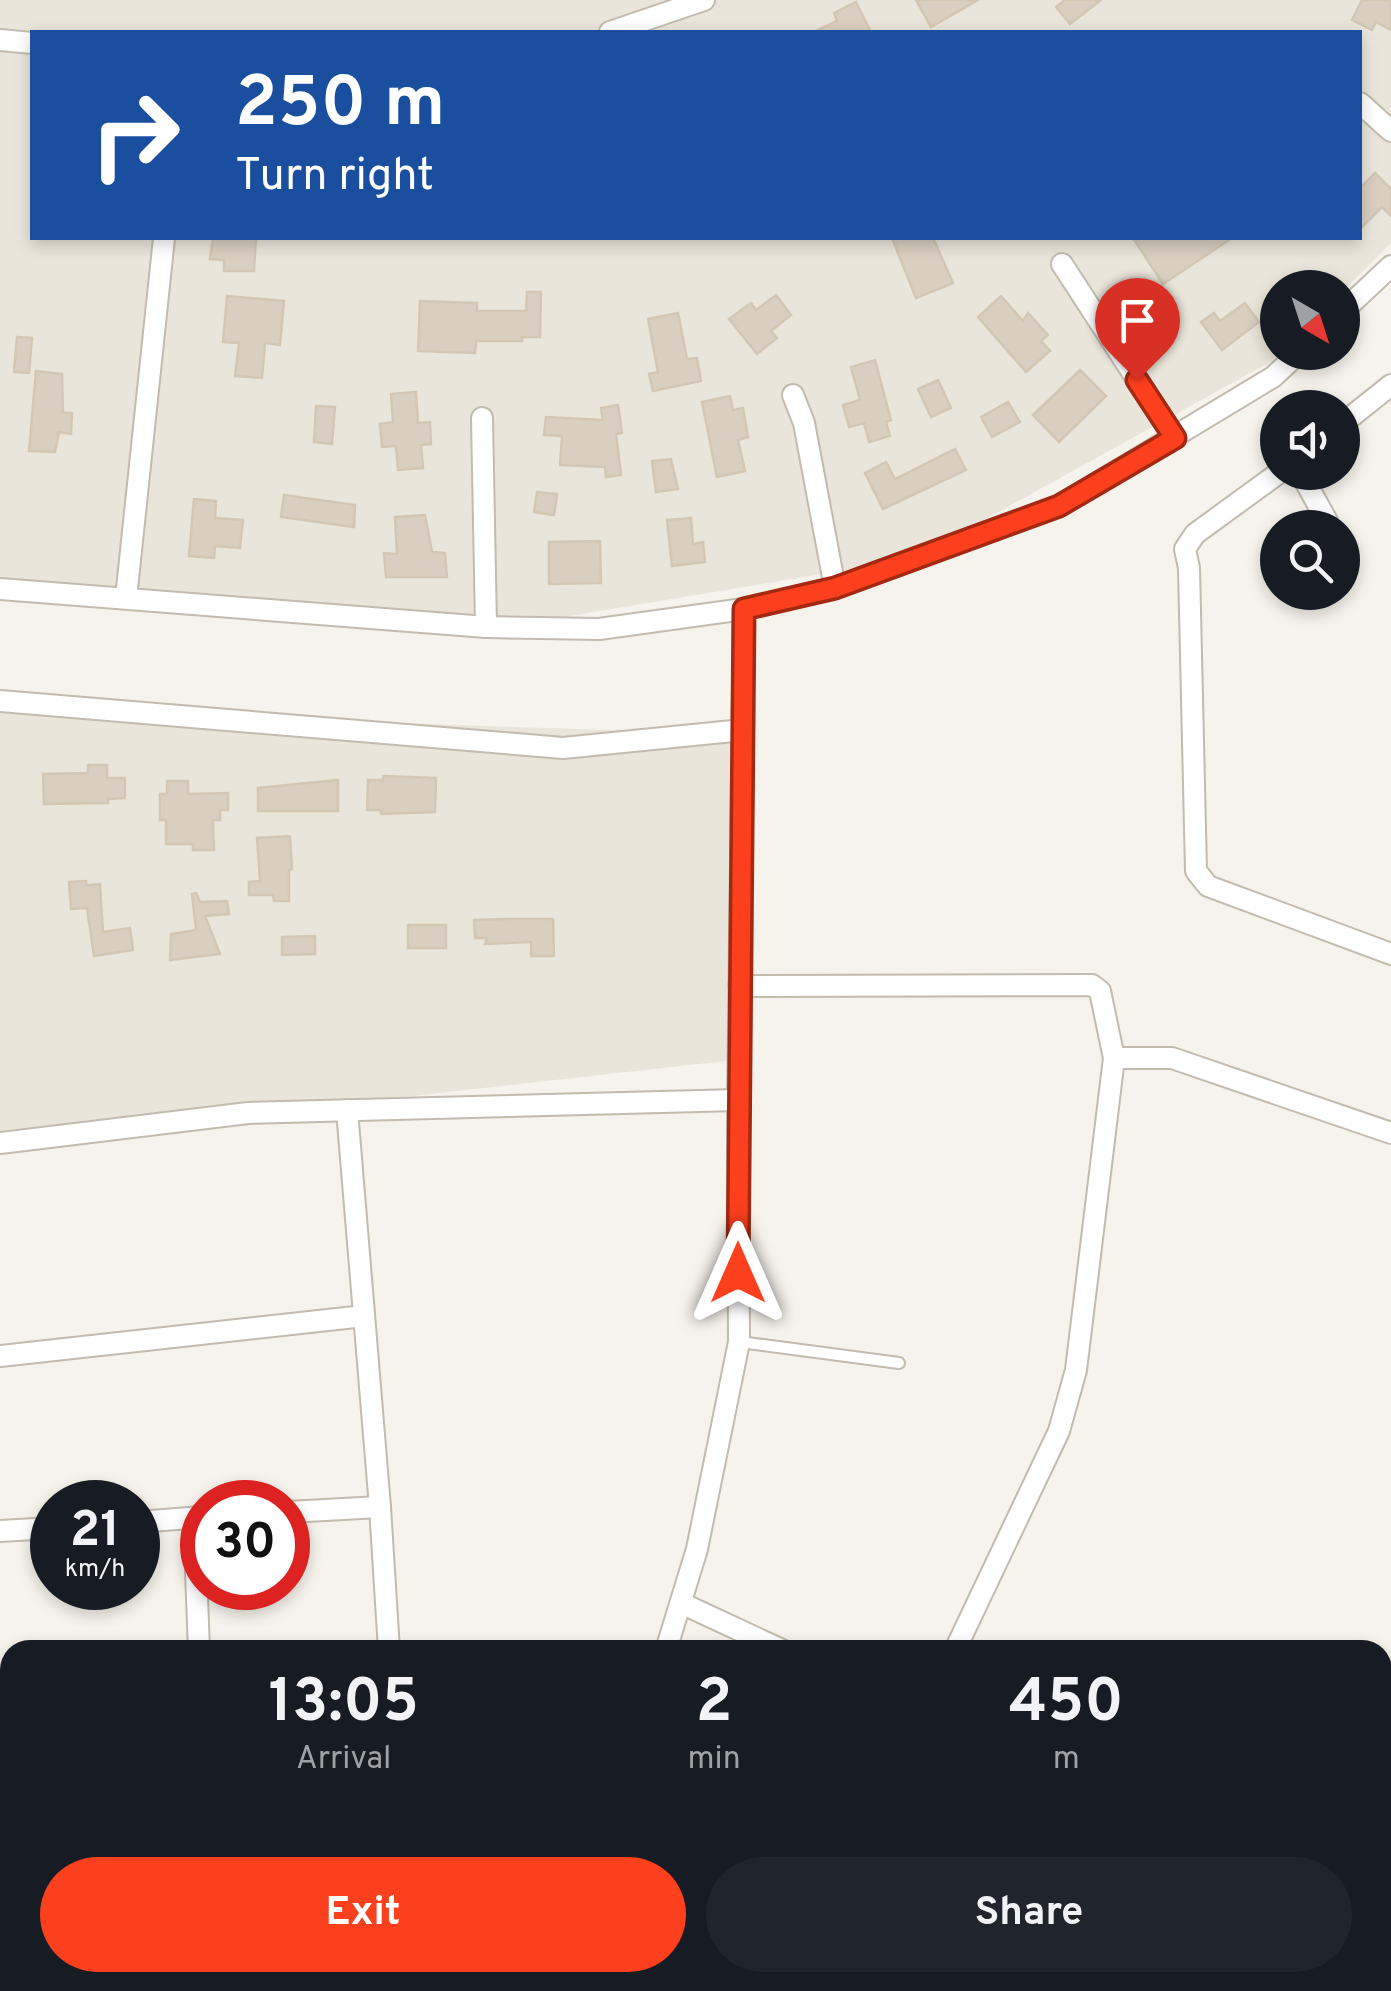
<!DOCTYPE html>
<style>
:root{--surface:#171b24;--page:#20242c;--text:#f1f3f6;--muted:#9ea1a6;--accent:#fc3f1d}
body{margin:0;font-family:Overpass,sans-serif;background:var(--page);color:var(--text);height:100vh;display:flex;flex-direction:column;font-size:38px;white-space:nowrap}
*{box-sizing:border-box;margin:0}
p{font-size:32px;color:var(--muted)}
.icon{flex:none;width:55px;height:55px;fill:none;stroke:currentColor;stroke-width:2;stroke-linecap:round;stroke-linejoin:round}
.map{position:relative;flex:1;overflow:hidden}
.sheet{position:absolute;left:0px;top:1640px;width:1392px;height:352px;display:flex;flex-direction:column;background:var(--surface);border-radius:30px 30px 0 0;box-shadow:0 5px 15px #0003}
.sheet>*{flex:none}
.hud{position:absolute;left:30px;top:30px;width:1332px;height:210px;border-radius:0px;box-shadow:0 5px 15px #0003;background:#1a4fa0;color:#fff;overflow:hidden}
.needle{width:65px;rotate:141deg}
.tools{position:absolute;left:1260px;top:270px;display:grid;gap:20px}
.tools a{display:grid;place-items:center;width:100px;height:100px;border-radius:50%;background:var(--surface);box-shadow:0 5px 15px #0003;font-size:50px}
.speed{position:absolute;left:30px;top:1480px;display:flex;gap:20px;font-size:50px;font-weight:700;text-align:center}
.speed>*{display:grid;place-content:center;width:130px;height:130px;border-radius:50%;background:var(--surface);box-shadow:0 5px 15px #0003;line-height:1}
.speed small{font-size:25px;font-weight:400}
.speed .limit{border:15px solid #d22;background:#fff;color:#111}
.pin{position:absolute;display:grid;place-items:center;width:85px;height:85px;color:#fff;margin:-102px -42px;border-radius:50% 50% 50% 0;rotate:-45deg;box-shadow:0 0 10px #0007}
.pin .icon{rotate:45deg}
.me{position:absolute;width:110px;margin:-55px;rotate:0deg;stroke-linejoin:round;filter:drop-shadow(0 0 8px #0008)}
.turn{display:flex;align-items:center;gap:35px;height:210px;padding:0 40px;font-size:45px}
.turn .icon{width:130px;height:130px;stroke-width:2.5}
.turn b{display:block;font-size:70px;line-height:85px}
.eta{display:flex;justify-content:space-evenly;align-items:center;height:170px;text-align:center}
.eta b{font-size:60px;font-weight:700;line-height:70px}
.button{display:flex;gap:20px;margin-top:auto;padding:20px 40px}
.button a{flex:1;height:115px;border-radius:60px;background:var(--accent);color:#fff;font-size:40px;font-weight:700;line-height:115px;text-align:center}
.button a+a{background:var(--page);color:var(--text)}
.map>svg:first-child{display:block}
</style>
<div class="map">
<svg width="1391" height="1991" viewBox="0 0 1391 1991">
<rect width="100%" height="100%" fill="#f6f3ec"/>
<!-- residential -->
<g fill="#eae5da" fill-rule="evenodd">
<path d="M0,0H1391V243L1343,291L1342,288H1278V352L1281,353L1272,361L913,559L510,626L0,589ZM32,32H1360V238H32Z"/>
<path d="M0,710L730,734L735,1060L0,1142Z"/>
<path d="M1391,1845V1991H1214L1224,1983L1382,1982L1383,1852Z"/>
<path d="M0,1852L10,1862V1982L68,1983L61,1991H0Z"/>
</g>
<!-- building -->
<g fill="#d8cfc1" stroke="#d3c7b4" stroke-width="2.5">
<path d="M916,0H978L931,27Z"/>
<path d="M1065,0H1101L1070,24L1056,7Z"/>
<path d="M1362,0H1391V30L1376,22L1372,30L1352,20Z"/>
<path d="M856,2L871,32H814L837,21L834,13Z"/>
<path d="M1375,173L1391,189V216L1382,207L1360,229V188Z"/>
<path d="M213,238H256L254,271H224V260L210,259Z"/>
<path d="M892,238H933L953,283L916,298Z"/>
<path d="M1133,238H1232L1163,284Z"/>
<path d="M527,292H541L540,337H522V341H476L475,353L418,351L420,301L477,303V311H526Z"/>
<path d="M776,295L791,315L771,331L777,338L757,354L729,319L751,303L756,310Z"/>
<path d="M227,296L284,301L280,345L265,343L262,378L235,376L239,343L223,342Z"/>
<path d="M1001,296L1023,321L1028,313L1048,335L1041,341L1050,351L1026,372L978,317Z"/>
<path d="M1245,303L1259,322L1222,350L1201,322L1214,313L1220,321Z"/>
<path d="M678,313L687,359L697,358L701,381L653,391L649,374L658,372L648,319Z"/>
<path d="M17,337L32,338L29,373L14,372Z"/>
<path d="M875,360L891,420L886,422L890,436L869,442L864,423L849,427L843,405L860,400L851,367Z"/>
<path d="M1080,370L1106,396L1059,442L1033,415Z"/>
<path d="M36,371L62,374L63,413H72L71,434L59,432L55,452L29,451Z"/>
<path d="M938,380L951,408L931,417L918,389Z"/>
<path d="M416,392L418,423L430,422L431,444L421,445L423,468L398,470L396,446L382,447L380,424L393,422L391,394Z"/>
<path d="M730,396L733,410L743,408L748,437L738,440L745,471L717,477L702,402Z"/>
<path d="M1008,402L1020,422L992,437L981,417Z"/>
<path d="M618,405L622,433L616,434L621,475L606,477L605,467L560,465L562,436L544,435L546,417L603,420L601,408Z"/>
<path d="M316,406L335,407L332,444L314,442Z"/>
<path d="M955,449L966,470L883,509L865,473L886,462L895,479Z"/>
<path d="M671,459L678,489L656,492L652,461Z"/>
<path d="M537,492L557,494L554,515L534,512Z"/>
<path d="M284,495L355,505L354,527L281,517Z"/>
<path d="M194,499L216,501L215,518L243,520L240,548L215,546L214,558L189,556Z"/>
<path d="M425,515L432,552L445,553L447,577H386L384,553L397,554L395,517Z"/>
<path d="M691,518L693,544L703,542L705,562L672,566L667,520Z"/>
<path d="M600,541L601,583L549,584V542Z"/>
<path d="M88,765H107V778H125V798L108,799V803L44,804L43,774L88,773Z"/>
<path d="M383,776L436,778L435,812L381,814V810H367L368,780H383Z"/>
<path d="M338,780V811H258V788Z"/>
<path d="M167,781H188V794L228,793V810H220V820H213L214,850H193V844H166V820H160V794H167Z"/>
<path d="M290,836L292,869L289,870V901H274L273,895H249V882L260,881L257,838Z"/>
<path d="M86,881V885L100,884L103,932L130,928L133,950L94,956L87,908L71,909L69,882Z"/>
<path d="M196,893L200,902L227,901L229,914L205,916L220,954L170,960L171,934L196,930L192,894Z"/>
<path d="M506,919H553L554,956H531V942L485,944L487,938H475L474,920Z"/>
<rect x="408" y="925" width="38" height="23"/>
<path d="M315,936V954L282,955V937Z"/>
</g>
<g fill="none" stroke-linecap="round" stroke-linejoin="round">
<!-- lane casing -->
<g stroke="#c2bbae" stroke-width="14">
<path id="lane" d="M740,1342L899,1363"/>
</g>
<!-- street casing -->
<g stroke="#c2bbae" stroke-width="24">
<g id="street">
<path d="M610,32L704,0"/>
<path d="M0,40L32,43"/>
<path d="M1360,103L1391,131"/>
<path d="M1062,264L1175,438"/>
<path d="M1342,312L1391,266"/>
<path d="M793,395L804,423L835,588"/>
<path d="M482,418L486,627"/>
<path d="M1342,424L1391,385"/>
<path d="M1280,472L1195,534L1185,549L1189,568L1196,871L1208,886L1391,954"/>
<path d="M1300,472L1327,521L1328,528"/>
<path d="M0,589L486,627L599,629L744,609L835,588L1059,506L1273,377L1300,352"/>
<path d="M126,598L164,238"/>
<path d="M0,701L563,748L743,730"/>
<path d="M739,986L1092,985L1100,991L1114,1058H1172L1391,1133"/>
<path d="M347,1110L380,1507L389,1650"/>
<path d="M0,1143L248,1113L738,1100"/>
<path d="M0,1356L364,1316"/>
<path d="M288,1512L380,1507"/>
<path d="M194,1518L199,1650"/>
<path d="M138,1522L202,1517"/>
<path d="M0,1531L52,1528"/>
<path d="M681,1603L782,1650"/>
<path d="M666,1650L697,1549L739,1342L738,1100L744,609"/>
<path d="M955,1650L1059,1431L1076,1370L1114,1058"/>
<path d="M0,1751L10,1759"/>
<path d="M1382,1891L1391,1884"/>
<path d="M307,1982L316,1991"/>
<path d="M1307,1982L1313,1991"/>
<path d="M446,1991L454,1982"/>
<path d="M1262,1991L1272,1982"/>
</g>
</g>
<!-- path -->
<path stroke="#c4b79f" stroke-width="4" stroke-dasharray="5 5" stroke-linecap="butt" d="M1074,1982L1077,1991"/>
<!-- lane -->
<use href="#lane" stroke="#fff" stroke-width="10"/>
<!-- street -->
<use href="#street" stroke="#fff" stroke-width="20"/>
</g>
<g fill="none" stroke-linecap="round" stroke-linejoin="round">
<!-- route casing -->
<g stroke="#a42913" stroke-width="25">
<path id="route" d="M738,1273L744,609L835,588L1059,506L1175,438L1137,380"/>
</g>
<!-- route -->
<use href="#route" stroke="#fc3f1d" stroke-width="18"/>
</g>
</svg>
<div class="tools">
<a><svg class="needle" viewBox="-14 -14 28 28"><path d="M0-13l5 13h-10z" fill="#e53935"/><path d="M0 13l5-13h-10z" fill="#9ea1a6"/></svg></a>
<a><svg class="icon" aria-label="sound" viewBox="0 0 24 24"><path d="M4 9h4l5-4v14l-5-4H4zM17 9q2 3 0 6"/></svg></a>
<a><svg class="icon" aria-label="search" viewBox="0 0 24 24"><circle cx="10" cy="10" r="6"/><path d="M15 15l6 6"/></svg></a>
</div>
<div class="speed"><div>21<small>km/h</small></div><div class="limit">30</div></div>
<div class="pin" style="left:1137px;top:380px;background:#d93025"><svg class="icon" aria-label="arrive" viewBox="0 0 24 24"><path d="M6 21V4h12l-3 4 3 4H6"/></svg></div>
<svg class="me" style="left:738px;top:1273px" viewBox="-20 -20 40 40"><path d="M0-17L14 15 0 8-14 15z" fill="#fc3f1d" stroke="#fff" stroke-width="4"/></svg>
<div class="hud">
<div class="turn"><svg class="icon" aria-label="right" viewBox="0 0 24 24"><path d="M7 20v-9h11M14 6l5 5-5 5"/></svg><div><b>250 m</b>Turn right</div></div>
</div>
<section class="sheet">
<div class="eta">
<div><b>13:05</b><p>Arrival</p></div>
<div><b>2</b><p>min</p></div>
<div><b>450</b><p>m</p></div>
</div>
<div class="button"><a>Exit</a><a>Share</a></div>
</section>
</div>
